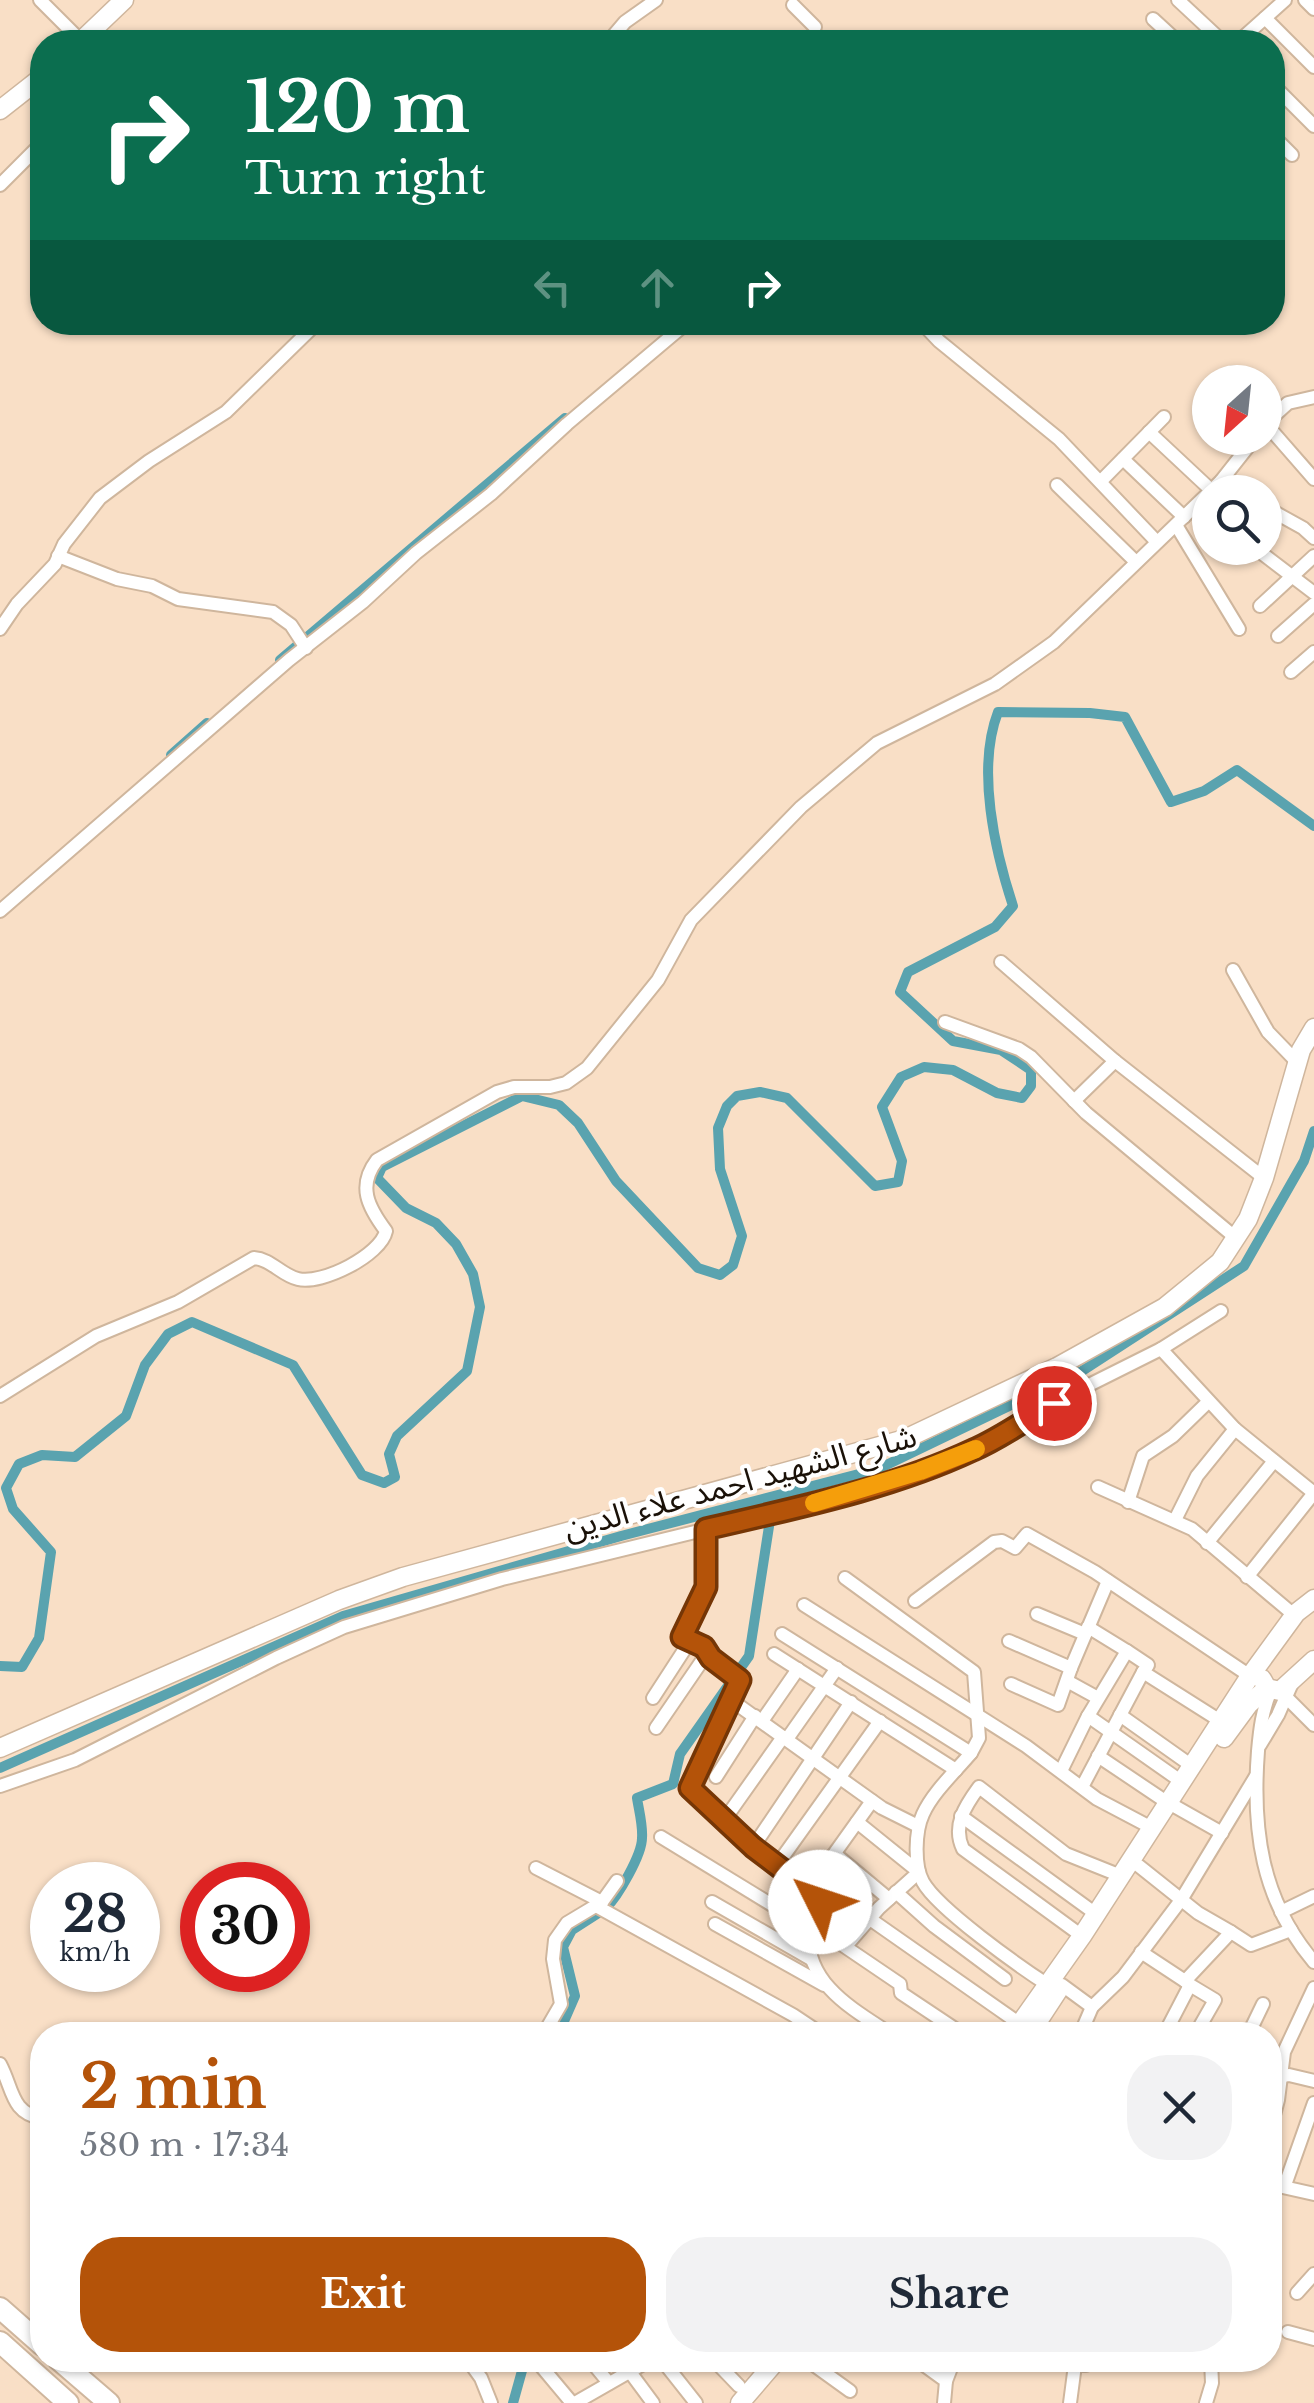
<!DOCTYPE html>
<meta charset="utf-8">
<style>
:root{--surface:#fff;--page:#f2f2f3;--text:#1f2937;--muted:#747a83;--accent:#b45309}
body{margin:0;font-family:"Libre Baskerville","Noto Sans Arabic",serif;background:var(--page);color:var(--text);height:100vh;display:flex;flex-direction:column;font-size:38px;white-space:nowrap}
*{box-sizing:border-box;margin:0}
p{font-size:32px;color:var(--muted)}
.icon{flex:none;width:55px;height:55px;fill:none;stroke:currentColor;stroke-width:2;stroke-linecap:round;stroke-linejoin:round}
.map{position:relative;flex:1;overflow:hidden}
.drawer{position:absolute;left:30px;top:2022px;width:1252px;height:350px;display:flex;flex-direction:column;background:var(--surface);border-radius:40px;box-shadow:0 2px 8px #0004}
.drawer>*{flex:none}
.top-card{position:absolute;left:30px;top:30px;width:1255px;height:305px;border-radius:40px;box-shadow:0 2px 8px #0004;background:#0b6e4f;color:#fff;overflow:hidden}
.needle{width:65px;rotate:207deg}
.fabs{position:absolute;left:1192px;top:365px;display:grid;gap:20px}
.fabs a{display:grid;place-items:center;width:90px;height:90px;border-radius:50%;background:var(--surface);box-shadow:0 2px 8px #0004;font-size:50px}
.speed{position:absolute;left:30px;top:1862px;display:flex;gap:20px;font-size:50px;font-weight:700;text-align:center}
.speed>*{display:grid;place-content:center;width:130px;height:130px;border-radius:50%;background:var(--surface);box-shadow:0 2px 8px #0004;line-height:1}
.speed small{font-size:25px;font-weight:400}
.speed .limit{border:15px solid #d22;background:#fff;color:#111}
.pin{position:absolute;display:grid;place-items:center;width:85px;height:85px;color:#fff;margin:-42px;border:5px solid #fff;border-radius:50%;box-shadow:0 2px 10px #0007}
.me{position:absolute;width:110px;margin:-55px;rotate:311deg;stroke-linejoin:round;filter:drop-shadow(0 0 8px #0008)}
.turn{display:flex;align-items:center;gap:35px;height:210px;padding:0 50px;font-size:45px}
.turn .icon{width:130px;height:130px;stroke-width:2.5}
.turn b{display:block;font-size:70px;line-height:85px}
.lanes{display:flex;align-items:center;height:95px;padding:0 50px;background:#0003;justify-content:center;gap:50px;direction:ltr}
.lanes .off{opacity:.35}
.round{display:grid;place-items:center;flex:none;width:105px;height:105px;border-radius:40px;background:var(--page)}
.overview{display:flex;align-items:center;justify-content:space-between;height:170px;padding:0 50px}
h1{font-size:60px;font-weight:800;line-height:75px;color:var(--accent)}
.action{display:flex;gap:20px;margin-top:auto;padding:20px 50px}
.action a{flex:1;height:115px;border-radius:40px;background:var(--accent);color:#fff;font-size:40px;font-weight:800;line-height:115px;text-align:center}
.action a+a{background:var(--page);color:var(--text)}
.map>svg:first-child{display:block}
</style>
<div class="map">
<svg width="1314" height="2403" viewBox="0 0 1314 2403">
<rect width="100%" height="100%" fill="#f9dfc6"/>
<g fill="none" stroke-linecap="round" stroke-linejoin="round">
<!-- canal -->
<g stroke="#5aa3af" stroke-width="10">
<path d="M280,660L565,418"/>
<path d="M171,755L207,723"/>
<path d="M0,1666L22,1667L39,1638L51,1552L13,1509L6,1488L19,1464L42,1455L75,1457L126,1416L145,1365L168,1334L192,1322L293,1365L362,1475L384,1483L395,1477L389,1454L397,1436L467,1371L480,1307L473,1274L456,1244L436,1223L406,1208L377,1178L382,1167L522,1096L559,1105L578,1123L616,1181L698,1268L720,1275L733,1265L742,1236L720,1169L718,1128L727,1106L737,1096L760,1092L787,1098L875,1186L898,1182L902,1161L882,1107L901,1077L924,1067L953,1070L997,1093L1022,1098L1031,1086V1070L1001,1050L953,1041L900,992L908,972L995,927L1013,906C995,851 976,769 998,712L1090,713L1125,717L1171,802L1204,791L1237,770L1314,826"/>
<path d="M0,1768L343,1616L621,1536L878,1469L1082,1371L1244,1266L1304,1161L1314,1131"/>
<path d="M606,1908C618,1896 642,1855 642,1838C643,1825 639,1811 637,1798L673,1784L680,1754L749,1656L770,1520"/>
<path d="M558,2035L575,1996L563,1947L572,1930L600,1912"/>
<path d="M513,2403L525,2360"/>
</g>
<!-- minor casing -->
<g stroke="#cfb69d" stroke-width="16">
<g id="minor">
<path d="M40,0L82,42"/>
<path d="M1178,0L1223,42"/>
<path d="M1305,0L1314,9"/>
<path d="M793,5L815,27"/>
<path d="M1265,18L1314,67"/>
<path d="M1153,19L1178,42"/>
<path d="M608,42L625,22L656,0"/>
<path d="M1238,42L1285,0"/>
<path d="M1272,84L1314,126"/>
<path d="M1272,135L1292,155"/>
<path d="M0,185L42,143"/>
<path d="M921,322L939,341L1059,439L1157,542"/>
<path d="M1233,373L1243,382"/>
<path d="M1265,423L1314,479"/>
<path d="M1265,424L1288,403L1314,397"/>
<path d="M1149,432L1211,490"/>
<path d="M1123,459L1184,517"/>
<path d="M1101,481L1164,417"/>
<path d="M1221,481L1241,492"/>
<path d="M1057,485L1136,562"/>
<path d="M1265,507L1303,528L1314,538"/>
<path d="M1176,525L1239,629"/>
<path d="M1255,548L1314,593"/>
<path d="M58,556L117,579L152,586L178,599L273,612L291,625L306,648"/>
<path d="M1260,606L1314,556"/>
<path d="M0,629L17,604L55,564L64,544L100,498L149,461L226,412L318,322"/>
<path d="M1278,636L1314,604"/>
<path d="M1291,672L1314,652"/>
<path d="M0,911L289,660L363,602L416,553L491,494L567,424L688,322"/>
<path d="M1001,962L1115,1061L1264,1178"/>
<path d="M1233,970L1268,1032L1297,1062"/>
<path d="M945,1022L1019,1049L1031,1057L1086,1113L1236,1238"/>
<path d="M1074,1101L1115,1061"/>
<path d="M1161,1349L1235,1429L1314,1493L1247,1577"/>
<path d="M0,1396L96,1336L178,1302L254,1258C271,1259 281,1275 298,1279C322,1285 381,1255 386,1231C368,1207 357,1186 377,1160L497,1092L514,1087H550L566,1083L587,1068L658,980L691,920L801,807L877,743L995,684L1054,642L1221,481L1255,438"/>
<path d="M1098,1487L1192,1529L1294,1615"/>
<path d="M1128,1502L1143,1456L1173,1436L1208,1402"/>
<path d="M1175,1520L1197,1476L1235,1429"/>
<path d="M706,1529V1587L682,1637L704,1647L711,1658L740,1680L693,1779L691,1791L725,1819L753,1847L818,1897L820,1902C816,1911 809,1921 808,1931C806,1985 853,2009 892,2035"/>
<path d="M1207,1543L1274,1461"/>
<path d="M845,1578L974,1672L979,1738L971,1753"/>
<path d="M915,1601L994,1542L1002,1541L1015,1548L1027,1534L1095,1572L1250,1676"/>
<path d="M804,1605L1026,1746L1097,1799L1152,1828"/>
<path d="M1037,1614L1085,1634"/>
<path d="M782,1634L971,1753C955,1772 933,1792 923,1814C915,1831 914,1866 923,1882C938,1909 1020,1967 1048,1985"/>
<path d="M1009,1641L1071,1668L1108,1581"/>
<path d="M1127,1651L1148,1665L1143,1672L1222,1722"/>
<path d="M774,1654L956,1770"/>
<path d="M1067,1681L1098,1698"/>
<path d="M1011,1684L1058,1705L1071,1668"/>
<path d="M1271,1690C1262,1711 1260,1729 1258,1751C1252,1829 1261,1900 1314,1962"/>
<path d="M1286,1697L1314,1725"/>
<path d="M653,1698L690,1641"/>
<path d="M731,1700L882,1808L918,1826"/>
<path d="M1120,1715L1192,1766"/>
<path d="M1088,1716L1182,1782"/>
<path d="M762,1721L798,1669"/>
<path d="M656,1728L708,1652"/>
<path d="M787,1739L837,1668"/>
<path d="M1260,1745L1278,1715L1292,1683"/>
<path d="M1098,1756L1168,1803"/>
<path d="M1061,1771L1088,1716L1127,1651L1088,1627"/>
<path d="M716,1777L755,1716"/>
<path d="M0,1786L75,1760L276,1658L344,1627L502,1579L814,1503L920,1471L971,1451L1053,1403L1161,1349L1221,1311"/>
<path d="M1082,1787L1143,1672"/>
<path d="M1176,1807L1222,1833"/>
<path d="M961,1816L1096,1914"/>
<path d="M725,1819L783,1737"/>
<path d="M661,1837L808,1927"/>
<path d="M753,1847L851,1702"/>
<path d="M835,1854L889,1899"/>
<path d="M777,1865L880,1721"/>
<path d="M1139,1866L1198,1913L1231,1932"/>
<path d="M536,1868L602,1902"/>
<path d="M809,1889L872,1801"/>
<path d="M896,1892L934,1926L1005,1979"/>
<path d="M712,1902L811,1959"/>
<path d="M596,1906L793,2015L823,2035"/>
<path d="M1281,1912L1314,1896"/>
<path d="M870,1919L1020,2024"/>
<path d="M810,1923L900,1984L901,1993L964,2035"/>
<path d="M715,1924L824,1985"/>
<path d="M1082,1936L963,1849C952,1826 965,1806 979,1787L1066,1854L1121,1876"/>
<path d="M846,1946L879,1908L919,1872L857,1822"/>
<path d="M1141,1952L1185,1981"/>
<path d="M1185,1981L1231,1932L1251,1945L1291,1930"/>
<path d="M1062,1985L1092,2007"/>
<path d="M1190,1985L1215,2000L1195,2035"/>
<path d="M543,2035L561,2004L553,1959L555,1940L567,1923L602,1902L617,1881"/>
<path d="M1080,2035L1092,2007L1123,1977L1181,1900L1256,1776"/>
<path d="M1164,2035L1190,1985L1187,1983"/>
<path d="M1248,2035L1263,2004"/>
<path d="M0,2064C13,2088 11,2114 42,2118"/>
<path d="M1270,2079L1289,2075L1314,2081"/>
<path d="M1270,2130L1278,2100L1284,2052L1314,1988"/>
<path d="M1270,2184L1314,2194"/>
<path d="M1285,2185L1314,2103"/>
<path d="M1297,2293L1314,2274"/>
<path d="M1288,2332L1314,2339"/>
<path d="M468,2360L481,2378L491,2403"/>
<path d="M536,2360L572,2403"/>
<path d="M590,2360L609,2383"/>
<path d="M662,2360L696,2403"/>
<path d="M714,2360L739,2386"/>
<path d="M807,2360L850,2391"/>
<path d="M917,2360L946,2381L944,2403"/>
<path d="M630,2372L653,2403"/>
<path d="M946,2381L954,2360"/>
<path d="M575,2403L650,2360"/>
<path d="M1070,2403L1075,2365H1086L1097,2360"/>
<path d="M1206,2403L1212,2383L1211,2360"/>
</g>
</g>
<!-- major casing -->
<g stroke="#cfb69d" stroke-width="21">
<g id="major">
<path d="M80,42L124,0"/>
<path d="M0,110L42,77"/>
<path d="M1262,1679L1267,1688L1280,1691L1314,1660"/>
<path d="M1224,1738L1249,1704L1267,1688"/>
<path d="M0,1748L339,1600L403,1577L905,1439L1057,1367L1165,1307L1220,1262L1248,1219L1264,1178L1301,1050L1314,1028"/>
<path d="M1012,2035L1082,1936L1250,1676L1296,1613L1314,1599"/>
<path d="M1029,2035L1059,1989"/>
<path d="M740,2403L777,2360"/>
</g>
</g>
<!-- highway casing -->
<g stroke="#cfb69d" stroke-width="24">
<g id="highway">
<path d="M0,2308L42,2345"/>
<path d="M0,2342L68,2403"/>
<path d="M59,2360L109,2403"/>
</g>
</g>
<!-- minor -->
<use href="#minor" stroke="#fff" stroke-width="12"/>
<!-- major -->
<use href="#major" stroke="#fff" stroke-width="18"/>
<!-- highway -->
<use href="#highway" stroke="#fff" stroke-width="20"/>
</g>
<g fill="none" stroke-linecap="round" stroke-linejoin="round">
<!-- route casing -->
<g stroke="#753606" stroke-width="25">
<path id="route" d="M820,1902L812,1892L753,1847L690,1788L740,1680L711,1658L704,1647L682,1637L706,1587V1529C795,1508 890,1489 973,1450C1001,1438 1027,1419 1054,1403"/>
</g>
<!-- route -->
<use href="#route" stroke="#b45309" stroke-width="18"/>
<!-- slow -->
<path stroke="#f59e0b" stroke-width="18" d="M814,1503L920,1471L976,1449"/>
</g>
<g text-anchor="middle" stroke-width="8" stroke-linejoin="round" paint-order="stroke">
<!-- street labels -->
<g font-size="32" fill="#1a1108" stroke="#fff">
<text transform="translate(740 1482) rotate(-15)" y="11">شارع الشهيد احمد علاء الدين</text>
</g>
</g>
</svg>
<div class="fabs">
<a><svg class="needle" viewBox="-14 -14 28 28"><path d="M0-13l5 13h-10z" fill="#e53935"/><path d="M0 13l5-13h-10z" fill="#747a83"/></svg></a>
<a><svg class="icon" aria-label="search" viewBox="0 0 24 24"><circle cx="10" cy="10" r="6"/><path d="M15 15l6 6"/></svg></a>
</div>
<div class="speed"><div>28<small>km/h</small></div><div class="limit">30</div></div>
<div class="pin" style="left:1054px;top:1403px;background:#d93025"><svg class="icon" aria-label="arrive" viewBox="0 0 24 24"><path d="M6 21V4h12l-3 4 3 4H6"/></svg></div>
<svg class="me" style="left:820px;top:1902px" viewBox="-20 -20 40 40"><circle r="19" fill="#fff"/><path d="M0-13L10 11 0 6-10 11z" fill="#b45309"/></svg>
<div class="top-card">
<div class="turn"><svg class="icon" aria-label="right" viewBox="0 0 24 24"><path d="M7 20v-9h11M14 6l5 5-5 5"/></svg><div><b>120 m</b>Turn right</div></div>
<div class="lanes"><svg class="icon off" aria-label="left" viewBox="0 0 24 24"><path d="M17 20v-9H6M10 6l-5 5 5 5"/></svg><svg class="icon off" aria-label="ahead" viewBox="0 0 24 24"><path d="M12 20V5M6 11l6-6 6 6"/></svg><svg class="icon" aria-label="right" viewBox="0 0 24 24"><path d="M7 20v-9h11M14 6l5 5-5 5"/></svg></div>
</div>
<section class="drawer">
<div class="overview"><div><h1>2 min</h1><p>580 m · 17:34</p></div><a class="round"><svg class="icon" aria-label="close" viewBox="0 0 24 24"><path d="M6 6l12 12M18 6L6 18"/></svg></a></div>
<div class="action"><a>Exit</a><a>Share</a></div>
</section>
</div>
